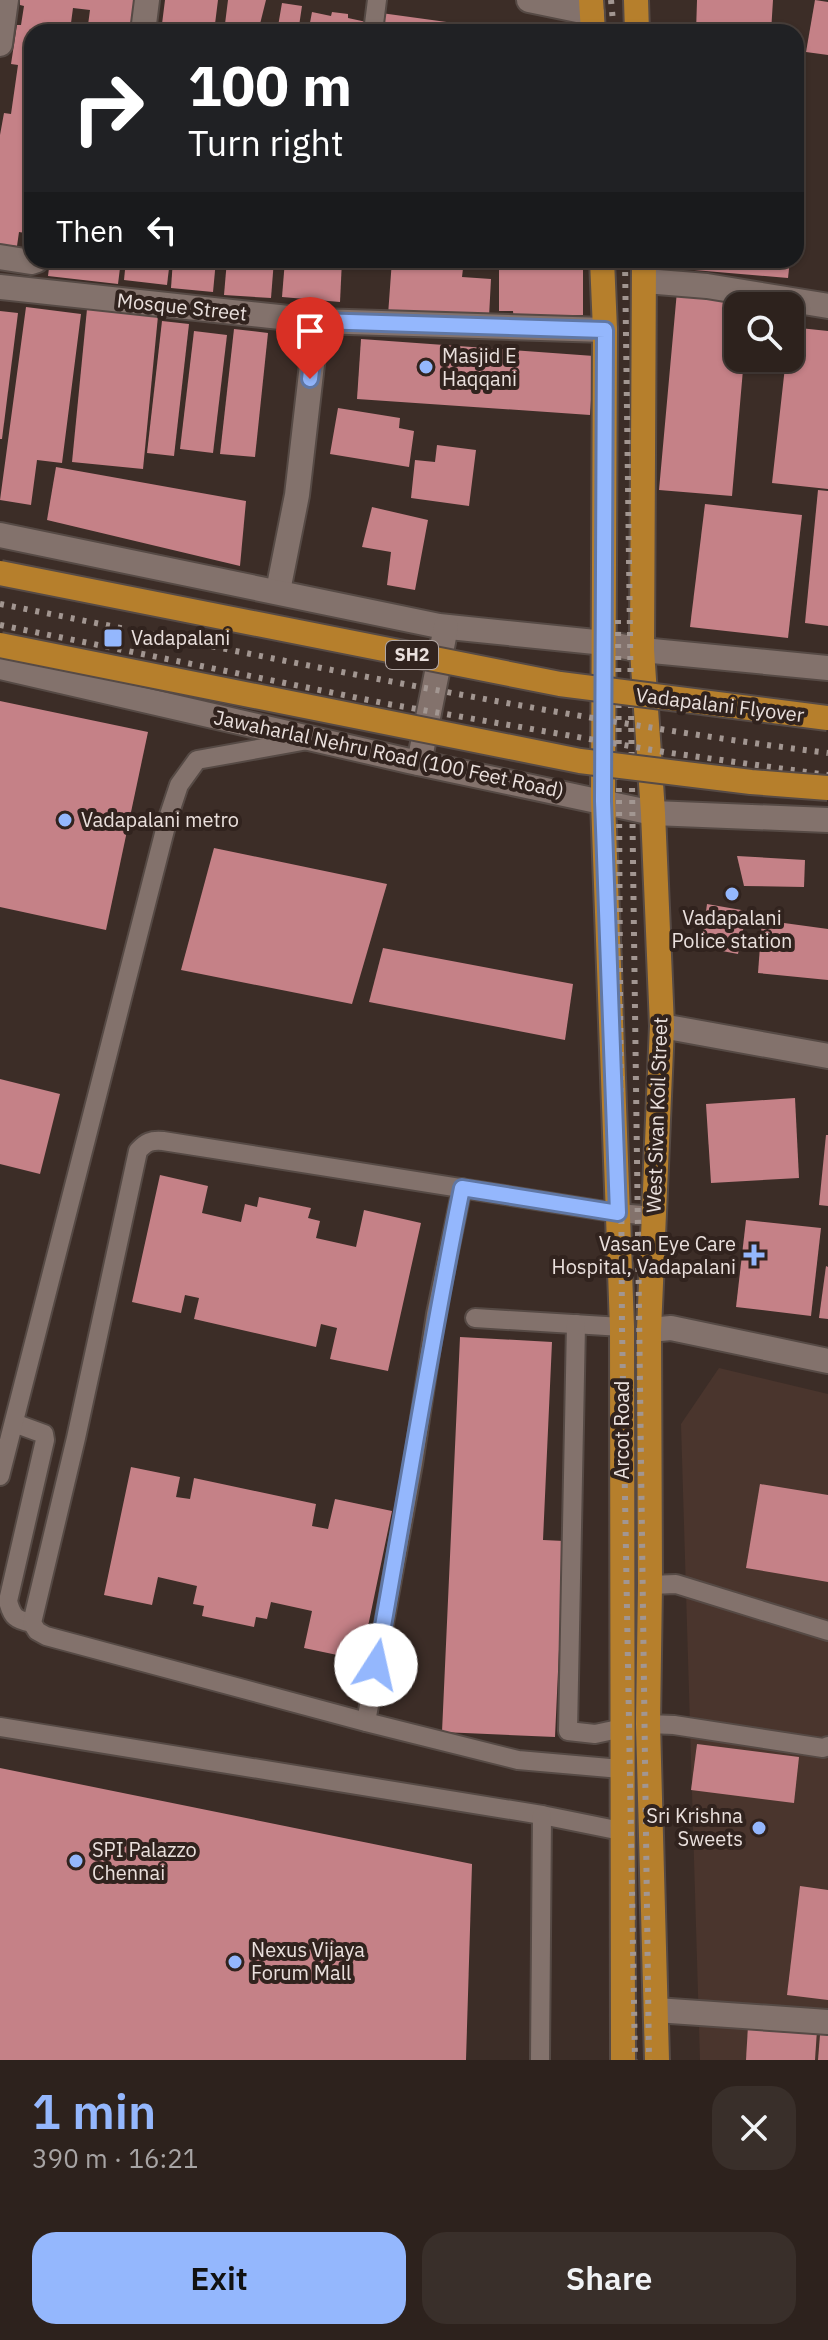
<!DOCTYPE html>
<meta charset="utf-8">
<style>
:root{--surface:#2d221d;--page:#392f2a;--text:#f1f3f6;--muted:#a7a4a4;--line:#483f3b;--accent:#94b7fd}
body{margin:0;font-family:"IBM Plex Sans",sans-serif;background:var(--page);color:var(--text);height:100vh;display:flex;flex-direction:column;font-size:30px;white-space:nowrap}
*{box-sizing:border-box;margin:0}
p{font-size:26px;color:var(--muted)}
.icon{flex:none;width:44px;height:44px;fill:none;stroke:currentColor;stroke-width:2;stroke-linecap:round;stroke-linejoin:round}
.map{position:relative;height:2060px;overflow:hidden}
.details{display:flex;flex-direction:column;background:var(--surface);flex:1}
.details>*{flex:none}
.top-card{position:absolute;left:24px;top:24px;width:780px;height:244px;border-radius:24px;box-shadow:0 2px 6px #0004,0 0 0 2px var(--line);background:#202124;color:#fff;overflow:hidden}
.fabs{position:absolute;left:724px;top:292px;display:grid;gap:16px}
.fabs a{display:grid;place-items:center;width:80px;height:80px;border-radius:16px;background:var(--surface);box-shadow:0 2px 6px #0004,0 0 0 2px var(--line);font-size:40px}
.pin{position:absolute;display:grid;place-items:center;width:68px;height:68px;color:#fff;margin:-82px -34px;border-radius:50% 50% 50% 0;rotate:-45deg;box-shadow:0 0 8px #0007}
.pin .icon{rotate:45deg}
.me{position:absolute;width:88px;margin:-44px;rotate:10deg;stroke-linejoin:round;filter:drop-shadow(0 0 6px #0008)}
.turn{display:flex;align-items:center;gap:28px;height:168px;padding:0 32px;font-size:36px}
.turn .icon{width:104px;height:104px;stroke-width:2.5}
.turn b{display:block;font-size:56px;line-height:68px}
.then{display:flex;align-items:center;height:76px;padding:0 32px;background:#0003;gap:16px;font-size:30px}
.round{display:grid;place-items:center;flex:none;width:84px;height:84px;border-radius:24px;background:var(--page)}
.headline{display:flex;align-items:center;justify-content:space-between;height:136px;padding:0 32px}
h1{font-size:48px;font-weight:600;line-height:60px;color:var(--accent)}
.action{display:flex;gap:16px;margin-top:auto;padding:16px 32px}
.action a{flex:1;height:92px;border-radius:24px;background:var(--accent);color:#111;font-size:32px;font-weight:600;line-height:92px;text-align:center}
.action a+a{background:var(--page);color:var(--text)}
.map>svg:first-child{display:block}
</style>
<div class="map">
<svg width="828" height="2060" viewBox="0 0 828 2060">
<rect width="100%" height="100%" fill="#3c2d27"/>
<!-- built -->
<path fill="#4a352d" d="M719,1368L828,1394V2060H700L681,1424Z"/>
<!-- building -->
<g fill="#c58187">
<path d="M20,0H142L131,32H92L93,26L88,25L90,10L73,8L71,23L66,22L65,32H32V192L28,209H32V234L19,232L17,246L8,245V249L0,248V135L4,113L11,114L18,65L11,64L17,25H21L24,6L20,5Z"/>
<path d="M165,0H218L214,32H161Z"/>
<path d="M228,0H266L258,32H224Z"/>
<path d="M697,0H773L771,32H696Z"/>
<path d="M815,0L828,2V55L806,52Z"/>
<path d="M282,3L302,6L299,26L309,28L312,12L331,16L332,12L348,14V18L371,23L369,32H277Z"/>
<path d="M381,13L483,27V32H379Z"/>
<path d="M50,260H121L118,284L48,276Z"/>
<path d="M126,260H170L167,285L124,280Z"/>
<path d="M173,260H216L213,292L171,288Z"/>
<path d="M227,260H274L271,298L224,295Z"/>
<path d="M285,260H342L340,302L282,297Z"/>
<path d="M392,260H464L462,277L491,279L489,317L388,315Z"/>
<path d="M499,260H583V315L532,316L514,322L513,311H499Z"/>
<path d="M660,260H790L788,278L659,267Z"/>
<path d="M677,291L749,297L748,306H738V358H744L732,496L659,490Z"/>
<path d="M26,307L81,314L62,463L37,460L31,505L0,500Z"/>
<path d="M87,309L158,316L143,469L72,462Z"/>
<path d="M0,311L18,313L2,439H0Z"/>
<path d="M162,321L189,324L174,456L147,453Z"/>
<path d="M790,327L828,331V489L772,483L786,358H790Z"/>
<path d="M234,329L268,333L255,457L220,454Z"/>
<path d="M194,331L227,335L213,453L180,449Z"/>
<path d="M361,339L594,356L590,415L357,399Z"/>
<path d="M338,408L400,418L399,428L414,431L409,467L330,454Z"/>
<path d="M437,445L476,450L469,506L411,498L415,460L435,462Z"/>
<path d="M56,467L246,501L240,566L47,520Z"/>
<path d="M818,490L828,491V626L805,623Z"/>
<path d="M705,504L802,515L788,638L690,627Z"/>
<path d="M372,507L428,520L415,590L387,585L391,552L362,547Z"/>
<path d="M0,701L148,732L106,930L0,907Z"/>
<path d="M214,848L387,884L352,1004L181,970Z"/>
<path d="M737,856L805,860L804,887L744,886Z"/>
<path d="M707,904L747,911L738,954L701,947Z"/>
<path d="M762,920L828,929V980L758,973Z"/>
<path d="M383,948L573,984L565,1040L369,1002Z"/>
<path d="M0,1079L60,1094L40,1174L0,1164Z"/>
<path d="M795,1098L799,1178L711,1183L706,1104Z"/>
<path d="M826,1135H828V1206L819,1205Z"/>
<path d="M160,1175L208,1186L202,1213L241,1222L245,1204L257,1207L259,1197L311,1208L308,1218L320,1221L316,1238L356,1247L364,1210L421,1223L388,1371L330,1359L337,1328L321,1324L316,1347L194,1319L199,1298L185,1295L181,1313L132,1302Z"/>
<path d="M746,1220L821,1228L811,1316L736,1307Z"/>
<path d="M826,1266L828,1267V1319L819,1318Z"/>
<path d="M460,1337L552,1342L543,1540L564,1541L555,1737L442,1732Z"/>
<path d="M131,1467L180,1477L176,1497L190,1499L194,1478L316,1504L312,1526L328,1529L335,1499L392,1511L361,1660L304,1648L312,1611L271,1602L267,1619L256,1617L254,1627L202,1616L204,1606L193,1604L197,1586L158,1577L152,1605L104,1595Z"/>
<path d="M760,1484L828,1495V1582L746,1568Z"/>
<path d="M697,1744L799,1757L794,1803L691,1790Z"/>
<path d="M0,1768L472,1864L466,2060H0Z"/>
<path d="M800,1886L828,1890V2000L787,1995Z"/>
<path d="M748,2026L817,2030L815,2060H746Z"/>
<path d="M820,2035H828V2060H818Z"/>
</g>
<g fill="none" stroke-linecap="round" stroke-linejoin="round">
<!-- lane casing -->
<g stroke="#564a45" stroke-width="22">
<g id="lane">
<path d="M373,32L377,0"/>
<path d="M475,1318L622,1327"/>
<path d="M576,1324L568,1731L595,1734L623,1728"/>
<path d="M14,1423L44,1434L45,1440L8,1601C12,1617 16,1620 32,1623"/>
<path d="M0,1476L168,818L179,785L197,760L308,740"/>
<path d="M650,1585L676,1584L828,1631"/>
<path d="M366,1722L413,1464L436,1314L462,1188"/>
<path d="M648,1724L674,1725L823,1748L828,1746"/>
<path d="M0,1727L542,1815L621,1831"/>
<path d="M621,1769L518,1760L366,1722L46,1636L37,1631L32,1623L76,1438L138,1151C146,1142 151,1140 163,1141L618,1213L654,1216"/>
<path d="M540,2060L542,1815"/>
</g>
</g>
<!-- street casing -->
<g stroke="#564a45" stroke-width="28">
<g id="street">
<path d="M529,0L592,13"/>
<path d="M143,32L147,0"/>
<path d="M0,44L6,0"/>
<path d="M0,257L31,262L37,260"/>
<path d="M645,281L707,286L828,306"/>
<path d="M0,287L317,321L605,330"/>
<path d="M278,591L297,495L317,321"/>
<path d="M662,1026L828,1056"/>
<path d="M649,1330L671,1328L828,1361"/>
<path d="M656,2010L828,2022"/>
</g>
</g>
<!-- secondary casing -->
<g stroke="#564a45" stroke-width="28">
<g id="secondary">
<path d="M0,535L439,626L605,643L642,650L828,668"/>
<path d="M0,667L409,761L653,813L828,820"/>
<path d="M419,763L446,627"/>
</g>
</g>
<!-- primary casing -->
<g stroke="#564a45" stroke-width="28">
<g id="primary">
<path d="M591,0L593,32"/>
<path d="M636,0L637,32"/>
<path d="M602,260L605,330L603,801L622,1327L623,2060"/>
<path d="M644,260L642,650L653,813L662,1026L649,1330L650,1585L648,1724L657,2060"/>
</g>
</g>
<!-- lane -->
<use href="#lane" stroke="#83726c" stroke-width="18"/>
<!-- street -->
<use href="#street" stroke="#83726c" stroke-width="24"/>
<!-- secondary -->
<use href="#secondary" stroke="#83726c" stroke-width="24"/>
<!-- primary -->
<use href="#primary" stroke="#b67f2c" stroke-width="24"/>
<!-- rail -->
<g stroke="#a29691" stroke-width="6" stroke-dasharray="4 8" stroke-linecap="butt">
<path d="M611,0L614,32"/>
<path d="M625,260L649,2060"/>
<path d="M0,604C275,658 550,718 828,753"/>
<path d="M618,620L622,1327L635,2060"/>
<path d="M0,625L388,704L664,752L828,775"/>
</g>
<!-- primary-bridge casing -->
<g stroke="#564a45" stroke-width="28" stroke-linecap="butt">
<g id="primary-bridge">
<path d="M0,573L560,684L828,718"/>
<path d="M0,645L580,761L751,782L828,788"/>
</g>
</g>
<!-- primary-bridge -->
<use href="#primary-bridge" stroke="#b67f2c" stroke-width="24"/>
</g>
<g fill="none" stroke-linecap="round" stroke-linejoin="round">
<!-- route casing -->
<g stroke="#6077a4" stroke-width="20">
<path id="route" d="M310,379L317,321L605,330L603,801L618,1213L462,1188C430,1346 405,1506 376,1665"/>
</g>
<!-- route -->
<use href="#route" stroke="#94b7fd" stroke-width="14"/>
</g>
<!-- markers -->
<g fill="#94b7fd" stroke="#31231e" stroke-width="3">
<circle cx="426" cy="367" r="8"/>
<rect x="103" y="628" width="20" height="20" rx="4"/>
<circle cx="65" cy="820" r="8"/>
<circle cx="732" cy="894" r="8"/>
<path d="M750 1243h8v8h8v8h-8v8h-8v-8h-8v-8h8z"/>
<circle cx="759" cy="1828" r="8"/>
<circle cx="76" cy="1861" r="8"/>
<circle cx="235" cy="1962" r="8"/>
</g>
<g text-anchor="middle" stroke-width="8" stroke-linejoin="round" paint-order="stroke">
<!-- shield labels -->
<rect fill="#31231e" stroke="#b2a7a4" stroke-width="2" x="386" y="641" width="52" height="28" rx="6"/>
<g font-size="18" font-weight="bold" fill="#eae0dd">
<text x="412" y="661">SH2</text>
</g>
<!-- street labels -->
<g font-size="20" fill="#eae0dd" stroke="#31231e">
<text transform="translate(182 307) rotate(6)" y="7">Mosque Street</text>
<text transform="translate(720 705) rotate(7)" y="7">Vadapalani Flyover</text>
<text transform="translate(389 754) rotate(12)" y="7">Jawaharlal Nehru Road (100 Feet Road)</text>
<text transform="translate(657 1115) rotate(-88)" y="7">West Sivan Koil Street</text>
<text transform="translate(622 1430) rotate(-90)" y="7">Arcot Road</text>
</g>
<!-- poi labels -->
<g font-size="20" fill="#eae0dd" stroke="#31231e" text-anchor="start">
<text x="442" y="363">Masjid E<tspan x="442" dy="23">Haqqani</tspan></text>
<text x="131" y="645">Vadapalani</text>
<text x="81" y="827">Vadapalani metro</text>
<text x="732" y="925" text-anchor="middle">Vadapalani<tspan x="732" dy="23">Police station</tspan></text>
<text x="736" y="1251" text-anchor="end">Vasan Eye Care<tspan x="736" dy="23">Hospital, Vadapalani</tspan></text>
<text x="743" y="1823" text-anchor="end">Sri Krishna<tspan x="743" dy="23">Sweets</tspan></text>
<text x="92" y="1857">SPI Palazzo<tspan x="92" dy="23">Chennai</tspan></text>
<text x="251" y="1957">Nexus Vijaya<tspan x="251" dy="23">Forum Mall</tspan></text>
</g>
</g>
</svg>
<div class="fabs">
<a><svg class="icon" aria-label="search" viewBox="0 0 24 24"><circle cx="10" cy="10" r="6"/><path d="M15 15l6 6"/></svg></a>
</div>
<div class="pin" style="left:310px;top:379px;background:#d93025"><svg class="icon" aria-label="arrive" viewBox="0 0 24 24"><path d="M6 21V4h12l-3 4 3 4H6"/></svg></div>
<svg class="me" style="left:376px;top:1665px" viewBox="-20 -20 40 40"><circle r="19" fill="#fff"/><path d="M0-13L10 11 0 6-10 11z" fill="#94b7fd"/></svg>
<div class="top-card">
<div class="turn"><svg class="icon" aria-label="right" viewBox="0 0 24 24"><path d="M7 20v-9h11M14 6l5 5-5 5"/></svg><div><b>100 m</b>Turn right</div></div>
<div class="then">Then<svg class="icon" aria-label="left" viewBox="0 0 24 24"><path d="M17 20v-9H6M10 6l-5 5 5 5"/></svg></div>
</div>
</div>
<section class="details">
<div class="headline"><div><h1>1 min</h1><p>390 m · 16:21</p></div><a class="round"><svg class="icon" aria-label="close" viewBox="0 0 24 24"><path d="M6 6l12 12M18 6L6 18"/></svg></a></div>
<div class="action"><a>Exit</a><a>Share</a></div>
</section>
